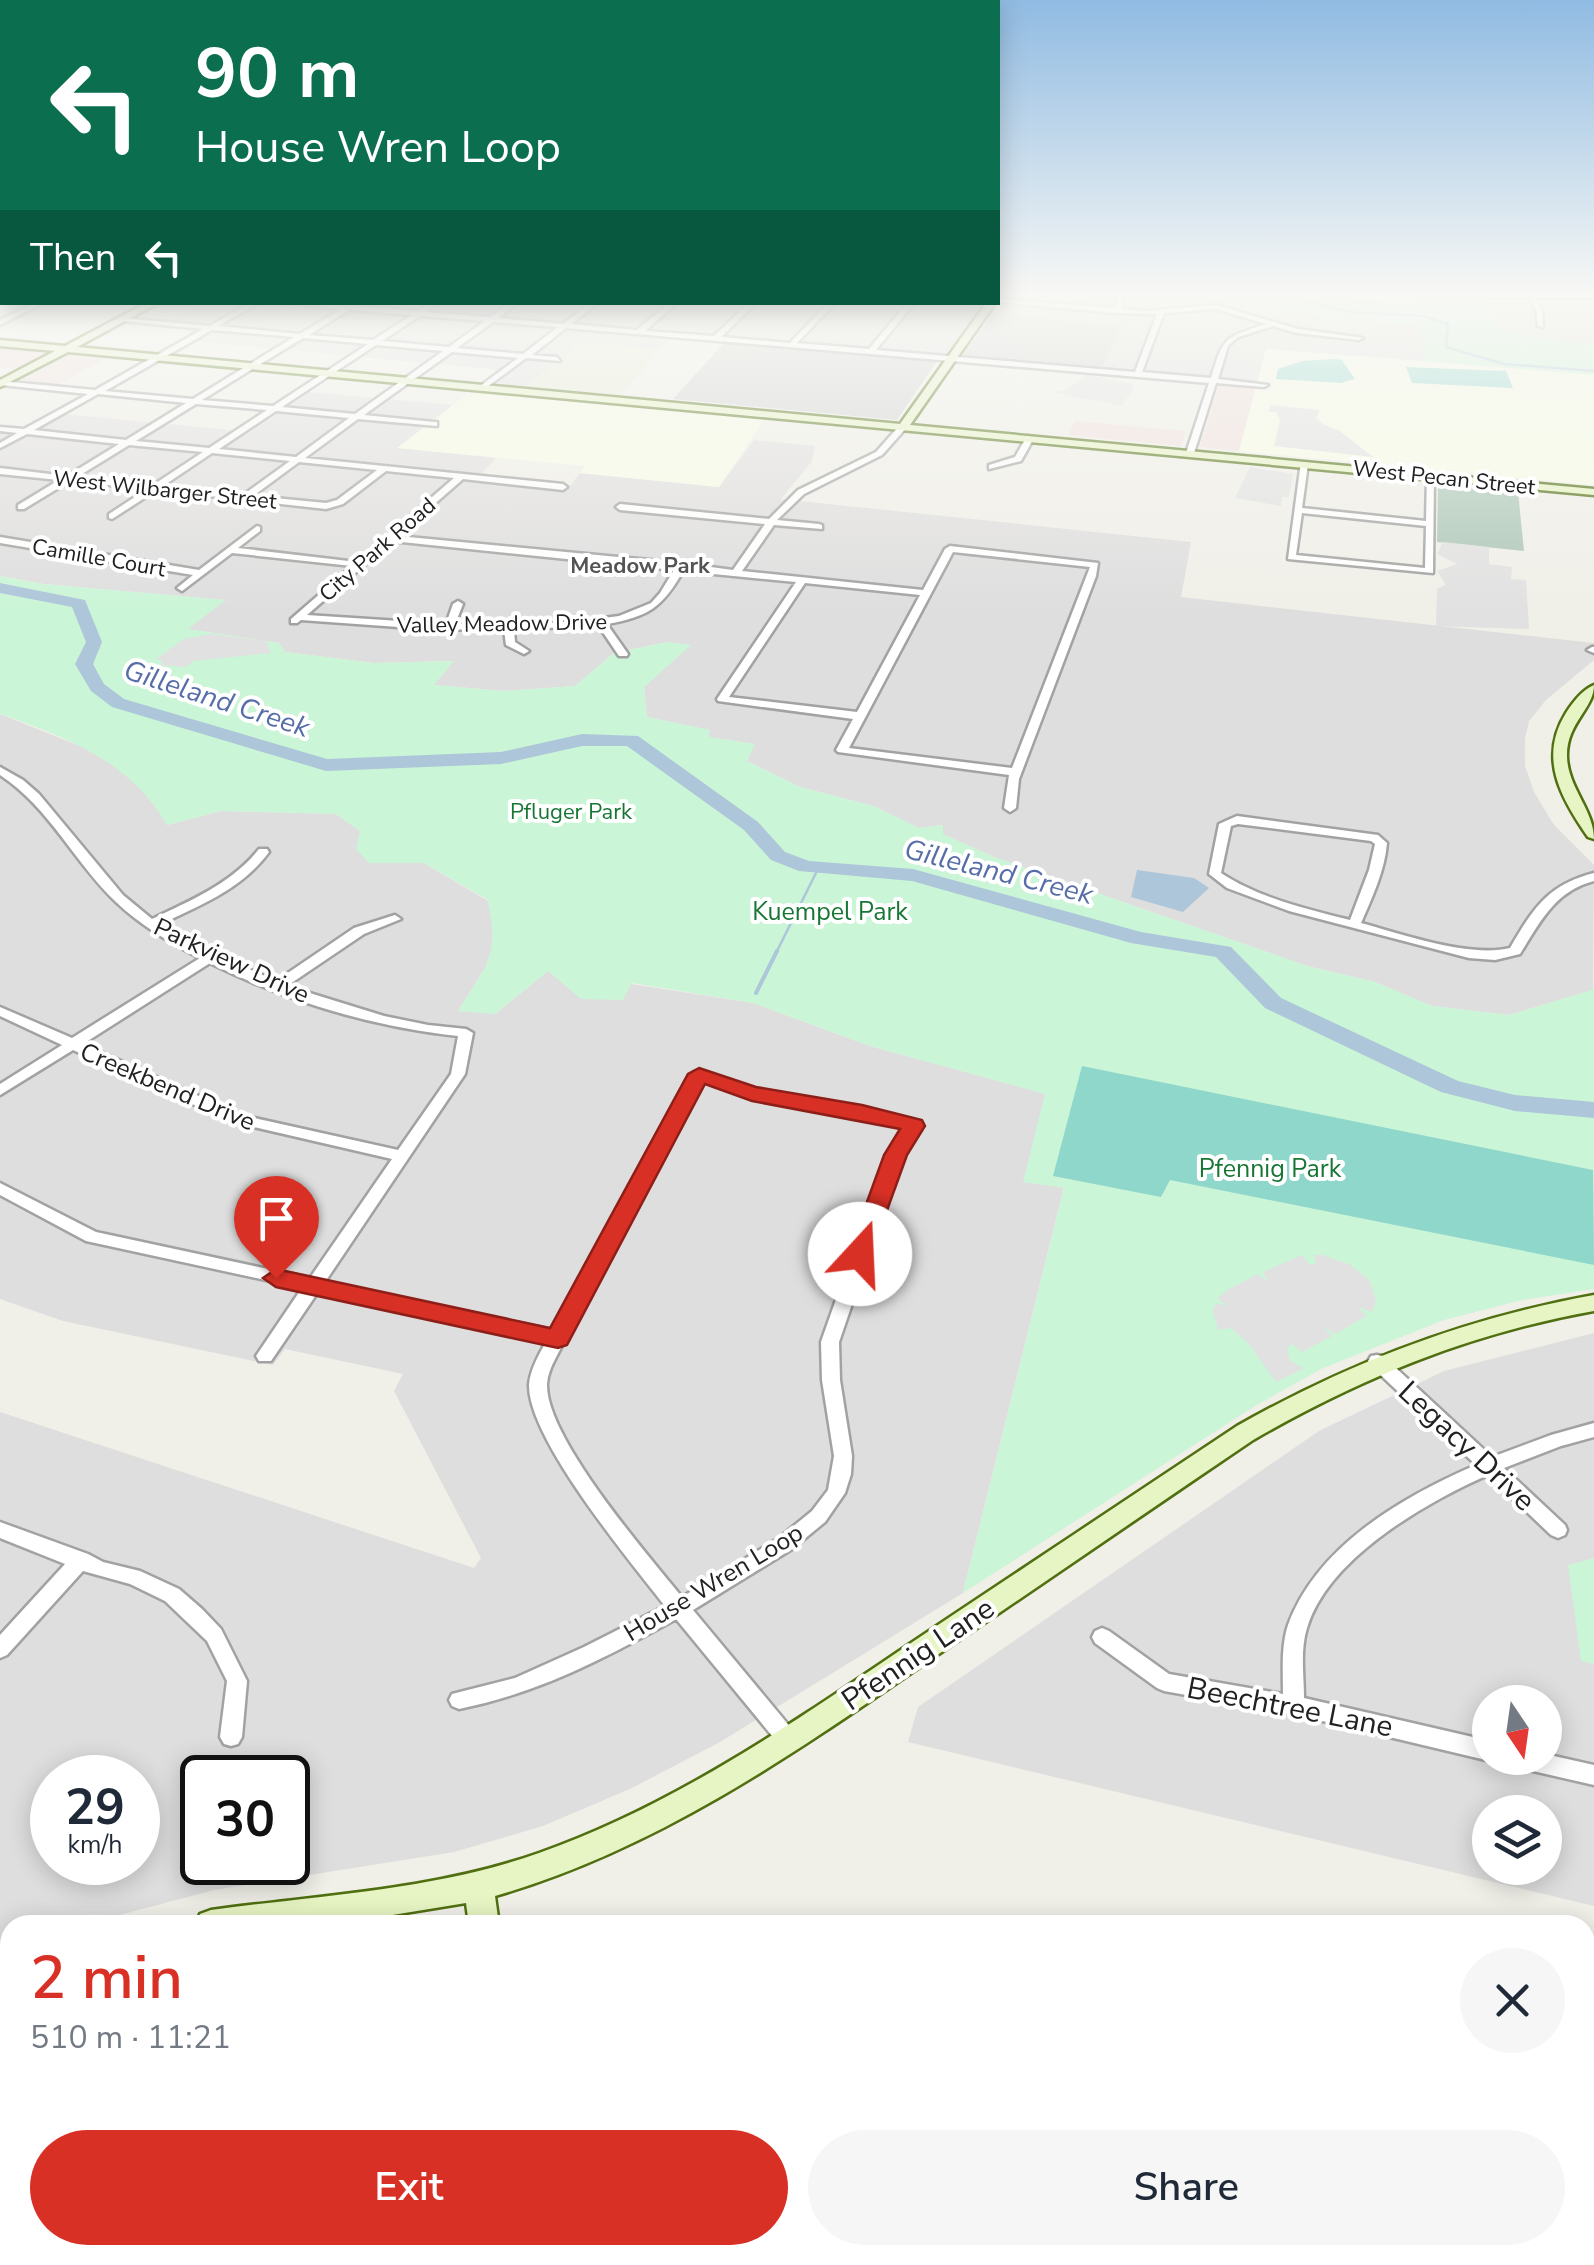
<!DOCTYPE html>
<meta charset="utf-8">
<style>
:root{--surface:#fff;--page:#f6f6f7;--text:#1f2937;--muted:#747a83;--accent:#d93025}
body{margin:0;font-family:"Nunito Sans",sans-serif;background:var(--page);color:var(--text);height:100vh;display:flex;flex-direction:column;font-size:38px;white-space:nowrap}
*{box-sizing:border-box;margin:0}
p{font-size:32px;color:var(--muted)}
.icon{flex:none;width:55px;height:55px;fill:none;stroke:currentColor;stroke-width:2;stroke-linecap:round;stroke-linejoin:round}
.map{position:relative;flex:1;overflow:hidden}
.side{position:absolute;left:0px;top:1915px;width:1595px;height:350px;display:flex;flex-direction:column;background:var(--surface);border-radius:30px 30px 0 0;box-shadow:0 5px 25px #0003}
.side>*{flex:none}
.guide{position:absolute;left:0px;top:0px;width:1000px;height:305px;box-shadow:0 5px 25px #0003;background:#0b6e4f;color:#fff;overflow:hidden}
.needle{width:65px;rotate:167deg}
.buttons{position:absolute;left:1472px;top:1685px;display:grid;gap:20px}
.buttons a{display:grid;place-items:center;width:90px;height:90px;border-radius:50%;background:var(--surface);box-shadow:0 5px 25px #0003;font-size:50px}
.speed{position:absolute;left:30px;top:1755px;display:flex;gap:20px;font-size:50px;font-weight:700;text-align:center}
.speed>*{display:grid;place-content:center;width:130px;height:130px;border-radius:50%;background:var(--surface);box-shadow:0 5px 25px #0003;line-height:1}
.speed small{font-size:25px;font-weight:400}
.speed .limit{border:5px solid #111;border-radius:15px;background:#fff;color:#111}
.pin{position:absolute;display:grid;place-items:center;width:85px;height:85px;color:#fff;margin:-102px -42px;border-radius:50% 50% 50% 0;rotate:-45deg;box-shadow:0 0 10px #0007}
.pin .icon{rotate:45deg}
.me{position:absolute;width:110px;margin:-55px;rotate:20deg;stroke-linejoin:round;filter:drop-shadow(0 0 8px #0008)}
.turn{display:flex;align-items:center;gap:35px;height:210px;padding:0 30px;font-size:45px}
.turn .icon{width:130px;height:130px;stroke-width:2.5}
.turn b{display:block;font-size:70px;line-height:85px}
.then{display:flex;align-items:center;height:95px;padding:0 30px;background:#0003;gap:20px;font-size:38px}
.round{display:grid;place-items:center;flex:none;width:105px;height:105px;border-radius:52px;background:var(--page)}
.head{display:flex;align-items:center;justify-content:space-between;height:170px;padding:0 30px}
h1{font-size:60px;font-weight:600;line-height:75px;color:var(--accent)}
.primary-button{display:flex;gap:20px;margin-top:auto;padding:20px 30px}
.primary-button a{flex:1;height:115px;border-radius:60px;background:var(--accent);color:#fff;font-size:40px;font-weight:600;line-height:115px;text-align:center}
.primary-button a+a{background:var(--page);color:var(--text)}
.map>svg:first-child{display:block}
</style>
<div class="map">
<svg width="1594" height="2265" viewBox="0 0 1594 2265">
<rect width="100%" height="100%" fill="#f0efe8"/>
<!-- residential -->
<g fill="#dfdede" fill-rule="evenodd">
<path d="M998,294H1184L1219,306L1241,301L1326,319L1418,324L1426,361L1266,349L1257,383L1102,367L1122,325L978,314L946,356L674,334L660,349L580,343L524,388L496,385L511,371L192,341L219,326L168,322L186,310L154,307L163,302H998Z"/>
<path d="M1465,294H1594V345L1494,330L1496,297Z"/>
<path d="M309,392L453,405L399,448L496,458L474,481L566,491L580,473L719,487L754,440L815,446L812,461L781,499L1191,542L1181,597L1594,643V660L1546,700L1529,721L1525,738V766L1534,792L1554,825L1594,865L1593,990L1509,1015L1432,1006L1375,982L1307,966L994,857L942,834V825L919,828L873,806L800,787L747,761L754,744L708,737L709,730L647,717L644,687L689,645L668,642L614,653L575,686L504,691L433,685L453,661L374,663L285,652L279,643L187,629L224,600L44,584L0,576V432L27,435L64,414L250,432Z"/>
<path d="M0,714L95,752L128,774L153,801L167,825L221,811L336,814L360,831L369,862L424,863L488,901L495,939L486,966L459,1010L495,1014L548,971L753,1003L870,1046L1046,1094L1024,1182L1064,1187L963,1593L720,1742L632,1788L543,1826L454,1852L214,1890L82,1925H10V1953L0,1958V1412L474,1568L481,1558L394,1391L403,1374L285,1349L273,1365L63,1321L0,1299ZM52,1778H138V1862H52ZM202,1778H288V1862H202Z"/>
<path d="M1594,1333V1906L908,1742L918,1707L1319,1431L1444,1371ZM1490,1702H1545V1758H1490ZM1490,1812H1545V1868H1490Z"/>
<path d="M305,2255H494L495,2265H272Z"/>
</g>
<!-- commercial -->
<g fill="#efdfda">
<path d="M0,347L50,352L110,356L59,384L14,380L30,370L0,368Z"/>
<path d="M1219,385L1256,388L1239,451L1200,447Z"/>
<path d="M1075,421L1186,431L1181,446L1068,435Z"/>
</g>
<!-- education -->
<g fill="#f7fce5">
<path d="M1266,349L1594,375V485L1239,451Z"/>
<path d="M471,391L764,420L719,487L580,473L585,466L397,448Z"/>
</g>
<!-- religious -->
<g fill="#cfcfcf">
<path d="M992,315L1123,325L1102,367L962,356Z"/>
<path d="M724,343L937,361L897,420L673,399Z"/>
</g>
<!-- farmland -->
<path fill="#e6edd6" d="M580,343L660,349L620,396L524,388Z"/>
<!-- cemetery -->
<path fill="#acc7b6" d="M1438,484L1518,492L1524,551L1437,542Z"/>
<!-- park -->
<g fill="#cbf5d7">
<path d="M1315,294L1414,305L1415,294L1496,297L1494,330L1594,345V375L1426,361L1418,324L1326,319L1242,301L1219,306L1179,296Z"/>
<path d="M0,576L44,584L226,600L188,629L279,643L285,652L374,663L454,661L434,685L504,691L575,686L614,653L668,642L691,645L644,687L647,717L710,730L709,737L755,744L747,761L800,787L873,806L919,828L943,825V834L994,857L1307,966L1375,982L1432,1006L1509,1015L1592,990L1594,985V1289L1522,1300L1444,1320L1321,1369L1255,1406L963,1593L1064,1188L1023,1182L1045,1094L870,1046L753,1003L632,983L623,1000L581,999L548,971L495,1014L458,1011C488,963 499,958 488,900L424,863H369L356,849L360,831L336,814L221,811L167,825C131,762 67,737 0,714Z"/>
<path d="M1594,1558V1664L1581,1661L1568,1565Z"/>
</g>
<!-- pitch -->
<g fill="#8fd7cb">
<path d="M1335,359L1342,360L1355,379L1341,383L1276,379L1278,369L1302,361Z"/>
<path d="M1406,367L1506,371L1513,388L1412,383Z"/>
<path d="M1082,1066L1593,1170L1594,1265L1170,1180L1161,1197L1053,1176Z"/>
</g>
<!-- parking -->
<g fill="#e1e1e1">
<path d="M1086,375L1134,384L1133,389L1122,406L1051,392L1066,390Z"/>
<path d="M1270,405L1320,410L1316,418L1323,424L1340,431L1373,457L1274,446L1280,420L1276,412H1269Z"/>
<path d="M1250,467L1293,474L1289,497H1282L1281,506L1235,498Z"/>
<path d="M1443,542L1489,547V564L1512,567L1511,579L1526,580L1529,629L1436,626L1437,589L1446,585L1437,571L1457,564L1437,554Z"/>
<path d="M211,634L266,641L271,653L193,661L186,667L160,665L163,661L156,659L184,639Z"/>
<path d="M1302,1255L1309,1264H1316L1314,1255H1323L1351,1265L1370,1281L1376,1301L1372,1312L1358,1307L1366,1316L1336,1334L1323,1327L1332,1336L1302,1352L1292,1344L1287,1347L1290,1361L1304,1368L1276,1382L1249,1344L1231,1328L1218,1330L1213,1310L1216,1303L1229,1306L1217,1299L1229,1289L1258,1274L1268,1282L1263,1272Z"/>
</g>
<!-- water -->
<g fill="#adc6d9">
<path d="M1137,870L1194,878L1209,888L1183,912L1131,897Z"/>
<path d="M10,2064V2255H43L38,2265H0V2070Z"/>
</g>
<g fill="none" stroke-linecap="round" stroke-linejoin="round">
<!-- stream-far1 -->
<g stroke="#adc6d9" stroke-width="2.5">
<path d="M1278,294L1349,312L1424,316L1448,324L1446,347L1504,364L1594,371"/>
<path d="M776,953L817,871"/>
</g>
<!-- stream -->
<path stroke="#adc6d9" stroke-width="4" d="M756,993L777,951"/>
<!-- river -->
<path fill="#adc6d9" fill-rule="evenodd" d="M0,583L85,600L102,642L93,664L104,684L124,699L327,759L501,752L582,734L638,736L758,822L785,852L809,861L913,869L1141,932L1231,947L1281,998L1458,1081L1515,1095L1594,1102V1118L1515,1111L1441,1092L1265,1008L1216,957L1131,943L912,881L799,871L771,860L744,830L627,746H582L501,764L326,771L112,707L91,691L75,664L86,642L72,607L0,593Z"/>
<!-- street casing -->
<g stroke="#a2a2a2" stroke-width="5">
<g id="street">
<path d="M1113,294H1120L1124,303L1120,309L1146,311L1216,305L1298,329L1363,338L1359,340L1297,333L1273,326L1238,337L1228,346L1218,379L1268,385L1264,387L1216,383L1194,453L1190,455L1186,453L1209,383L566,328L532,355L557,357L560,361L526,358L483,390L480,386L518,358L452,352L364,415L434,422H437V426L358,419L305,458L563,484L567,487L563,490L463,479L398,536L681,563L733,570L765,524L620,510L616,507L620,504L769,519L798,490L876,452L901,424H907L908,426L882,455L804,494L777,520L819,524L822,525V529L774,525L742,571L923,590L945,549L950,546L1098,563L1096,576L1019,779L1016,808L1010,812L1004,808L1009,775L838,752L836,750L853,719L718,701L717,699L796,582L683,571C663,607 648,617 607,624L628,654L627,656H619L598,625L514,630L515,642L529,651L524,654L506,645L504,630L426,629L301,620L297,623H291V619L352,566L232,553L182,591L177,588L193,575L0,543V537L199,570L257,526L260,527V531L238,548L357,562L454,478L386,471L343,504L326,509L157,490L112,519L109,518V514L147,489L70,481L24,509H18V505L59,480L0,474V468L67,476L119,444L27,434L0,448V443L17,433L0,431V427L24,429L88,394L1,385L0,381L95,390L203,329L122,321L124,318L210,326L251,302H260L218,326L300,334L341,309L280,302H313L417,311L431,302H439L425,312L490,317L511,302H519L498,318L563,324L591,302H599L571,324L637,330L670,302H678L645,331L714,336L750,302H757L721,337L790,343L829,302H836L797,343L869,349L908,302H915L876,350L1135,372L1157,314L1115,313L996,302L998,299L1114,308L1118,303ZM1216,309L1266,324C1224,338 1224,336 1211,378L1142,372L1164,313ZM349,310L412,315L373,340L309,335ZM420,316L485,321L449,347L382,341ZM493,322L558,327L523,354L457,348ZM212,330L294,337L193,399L105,391ZM303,338L368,344L273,406L202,400ZM376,345L443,351L355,414L282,407ZM98,394L186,403L126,440L34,430ZM196,404L267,410L209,448L136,441ZM276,411L349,418L296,457L219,449ZM129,445L203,452L153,485L77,477ZM212,453L290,461L243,495L163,486ZM299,462L377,470L337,500L326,503L253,496ZM392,541L674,570L660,593L651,603L619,616L581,621L532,624H514L509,622L504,624H455L463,604L458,601L453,604L446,624L307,615ZM953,552L1090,567L1012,768L849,748ZM805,583L920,595L857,712L729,697Z"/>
<path d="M1529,296H1533L1542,310L1543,327L1538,326L1536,310Z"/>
<path d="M37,302H46L0,325V320Z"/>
<path d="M1027,436L1034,438L1021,461L989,469V465L1015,457Z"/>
<path d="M1301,462L1308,464L1302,508L1426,521L1427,476L1434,474L1433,573L1288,559ZM1302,513L1426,526L1425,568L1296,555Z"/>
<path d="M1592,647H1594V653L1587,650Z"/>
<path d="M0,767L23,780L39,794L123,895L152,919C191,900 231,884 259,849H267L269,852C242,889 201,905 161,924L192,944L276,981L354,928L395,915L401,919L364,934L287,986L384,1016L428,1025L466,1029L473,1033L465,1074L325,1282L552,1330L694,1072H704L755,1090L862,1107L918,1122L920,1125L903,1155L839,1342L840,1380L852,1456L851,1474L845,1493L825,1522L792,1549L693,1610L796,1734L800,1741L796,1748L789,1751L782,1748L676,1619C605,1658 539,1693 459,1709L452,1706L449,1700L452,1694L515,1678L584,1647L665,1606C630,1561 528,1439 529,1385C530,1370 539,1354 546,1342L318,1292L271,1361H259L256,1356L302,1288L86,1241L0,1195V1183L96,1232L310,1278L392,1159L232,1122L73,1050L0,1095V1084L62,1045L0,1016V1007L72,1038L200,958C170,943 140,925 116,902C73,861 50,808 0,775ZM210,963C287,1001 373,1027 458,1036L451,1074L398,1150L241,1115L83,1044ZM703,1081L752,1099L862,1117L904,1127L887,1155L821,1342L822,1380L834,1456L828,1490L812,1511L779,1538L682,1597C647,1554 545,1437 547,1384C548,1366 562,1350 566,1336Z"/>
<path d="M1237,816L1378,835L1387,843C1385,870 1372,898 1361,923C1402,934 1470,958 1510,948C1533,909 1547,885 1594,873V881C1555,891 1540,922 1520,954L1495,960L1469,958L1289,911L1227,888L1209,874L1219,824ZM1238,824L1371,841L1375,844L1369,870L1350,920C1306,909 1259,898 1221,873L1231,826Z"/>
<path d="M1377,1355L1383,1356L1492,1457L1551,1435L1594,1423V1437L1561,1446L1504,1468L1565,1525L1567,1530L1565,1535L1558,1538L1551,1535L1488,1475C1425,1503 1328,1558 1307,1628C1300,1650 1304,1676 1304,1698L1490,1741V1758H1498L1490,1761L1293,1714L1164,1691L1157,1688L1095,1643L1092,1637L1095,1631L1102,1628L1109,1631L1169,1674L1283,1694C1283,1672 1281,1646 1288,1625C1317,1546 1402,1497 1476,1465L1371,1366L1368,1361L1371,1356Z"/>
<path d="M0,1522L88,1554L103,1562L140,1571L179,1589L202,1609L221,1629L247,1681L242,1737L238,1744L231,1746L224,1744L220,1737L227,1681L207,1641L165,1601L130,1584L83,1571L7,1655L0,1658V1635L65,1564L0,1538Z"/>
<path d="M1545,1754L1594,1765V1785L1520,1768L1512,1765L1509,1758H1545Z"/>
<path d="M1585,2111L1594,2114V2138L1585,2135Z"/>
<rect x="1515" y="2255" width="26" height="10"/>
</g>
</g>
<!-- secondary casing -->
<g stroke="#506f10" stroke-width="5">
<g id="secondary">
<path d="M1485,294H1594V298L1489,297Z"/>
<path d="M148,302H160L77,347L900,424L987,302H996L910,425L1594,489V495L68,352L0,387V380L55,351L0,346V340L65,346Z"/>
<path d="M1594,685C1594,709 1566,723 1567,757C1568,788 1594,810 1594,839L1588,837C1561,798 1538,758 1566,713C1573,702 1582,690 1594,685Z"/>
<path d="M1594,1295V1311C1471,1333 1362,1377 1253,1440C1145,1513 1036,1588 927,1662C792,1755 655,1850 495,1896L499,1925H469L466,1903L331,1925H196L200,1914L211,1910C321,1895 434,1890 539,1853C673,1806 791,1724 908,1645C1018,1572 1127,1499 1237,1426C1350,1362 1466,1318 1594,1295Z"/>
<path d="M10,1972V2004L0,2008V1976Z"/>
<path d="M518,2255H552L554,2265H518Z"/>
</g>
</g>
<!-- street -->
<use href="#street" fill="#fff" fill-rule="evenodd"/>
<!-- secondary -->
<use href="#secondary" fill="#e7f4c3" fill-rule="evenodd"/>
</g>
<!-- sky -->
<linearGradient id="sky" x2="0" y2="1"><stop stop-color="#90bbe2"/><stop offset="0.48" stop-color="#f8f8f5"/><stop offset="1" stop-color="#f8f8f5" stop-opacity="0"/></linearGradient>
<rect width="1594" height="612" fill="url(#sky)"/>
<!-- route -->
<path fill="#d93025" stroke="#8d1f18" stroke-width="2.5" d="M699,1068L756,1087L862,1105L922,1120L925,1126L907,1155L869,1260L860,1263L848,1254L884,1155L900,1129L752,1101L705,1084L567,1345L558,1348L276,1287L263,1278L276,1269L550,1328L688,1074Z"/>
<g text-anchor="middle" stroke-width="8" stroke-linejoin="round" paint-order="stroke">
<!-- far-street labels -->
<g font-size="22" fill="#212121" stroke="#fff">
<text transform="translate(1444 477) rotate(6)" y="8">West Pecan Street</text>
<text transform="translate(165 489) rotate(6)" y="8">West Wilbarger Street</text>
<text transform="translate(377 549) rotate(-41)" y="8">City Park Road</text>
<text transform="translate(99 557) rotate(10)" y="8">Camille Court</text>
<text transform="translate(502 623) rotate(-1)" y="8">Valley Meadow Drive</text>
</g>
<!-- far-neighbourhood labels -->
<g font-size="22" font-weight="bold" fill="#545454" stroke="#fff">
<text x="640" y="573">Meadow Park</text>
</g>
<!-- far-park labels -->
<g font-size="22" fill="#177634" stroke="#fff">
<text x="571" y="819">Pfluger Park</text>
</g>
<!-- park labels -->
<g font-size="25" fill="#177634" stroke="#fff">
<text x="830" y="920">Kuempel Park</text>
<text x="1270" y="1177">Pfennig Park</text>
</g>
<!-- street labels -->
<g font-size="25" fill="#212121" stroke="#fff">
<text transform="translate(232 960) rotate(25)" y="9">Parkview Drive</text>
<text transform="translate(168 1086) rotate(23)" y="9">Creekbend Drive</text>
<text transform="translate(713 1582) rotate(-31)" y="9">House Wren Loop</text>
</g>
<!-- water labels -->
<g font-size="28" font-style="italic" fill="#566da8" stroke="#fff">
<text transform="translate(217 698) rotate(18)" y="10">Gilleland Creek</text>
<text transform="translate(999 871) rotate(14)" y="10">Gilleland Creek</text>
</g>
<!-- near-street labels -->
<g font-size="30" fill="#212121" stroke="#fff">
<text transform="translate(1467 1446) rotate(43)" y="10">Legacy Drive</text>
<text transform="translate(918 1654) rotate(-34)" y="10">Pfennig Lane</text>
<text transform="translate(1290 1707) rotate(11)" y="10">Beechtree Lane</text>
</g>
</g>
</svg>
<div class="buttons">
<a><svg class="needle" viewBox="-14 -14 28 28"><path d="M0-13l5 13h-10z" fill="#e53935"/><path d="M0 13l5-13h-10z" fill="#747a83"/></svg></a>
<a><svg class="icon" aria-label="layers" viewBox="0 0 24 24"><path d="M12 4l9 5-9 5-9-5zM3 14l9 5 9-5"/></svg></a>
</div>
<div class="speed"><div>29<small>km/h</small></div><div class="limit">30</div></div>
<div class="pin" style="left:276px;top:1278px;background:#d93025"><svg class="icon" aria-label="arrive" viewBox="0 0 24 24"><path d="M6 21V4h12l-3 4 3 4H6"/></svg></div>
<svg class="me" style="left:860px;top:1254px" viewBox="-20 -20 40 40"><circle r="19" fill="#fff"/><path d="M0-13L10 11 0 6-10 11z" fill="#d93025"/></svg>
<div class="guide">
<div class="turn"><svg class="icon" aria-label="left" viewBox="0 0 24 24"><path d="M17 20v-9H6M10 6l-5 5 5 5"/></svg><div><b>90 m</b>House Wren Loop</div></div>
<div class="then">Then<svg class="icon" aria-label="left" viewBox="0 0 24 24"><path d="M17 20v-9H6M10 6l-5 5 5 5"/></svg></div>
</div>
<section class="side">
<div class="head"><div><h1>2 min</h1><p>510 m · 11:21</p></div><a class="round"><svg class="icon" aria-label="close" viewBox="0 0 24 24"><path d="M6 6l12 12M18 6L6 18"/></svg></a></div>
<div class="primary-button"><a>Exit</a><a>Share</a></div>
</section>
</div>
